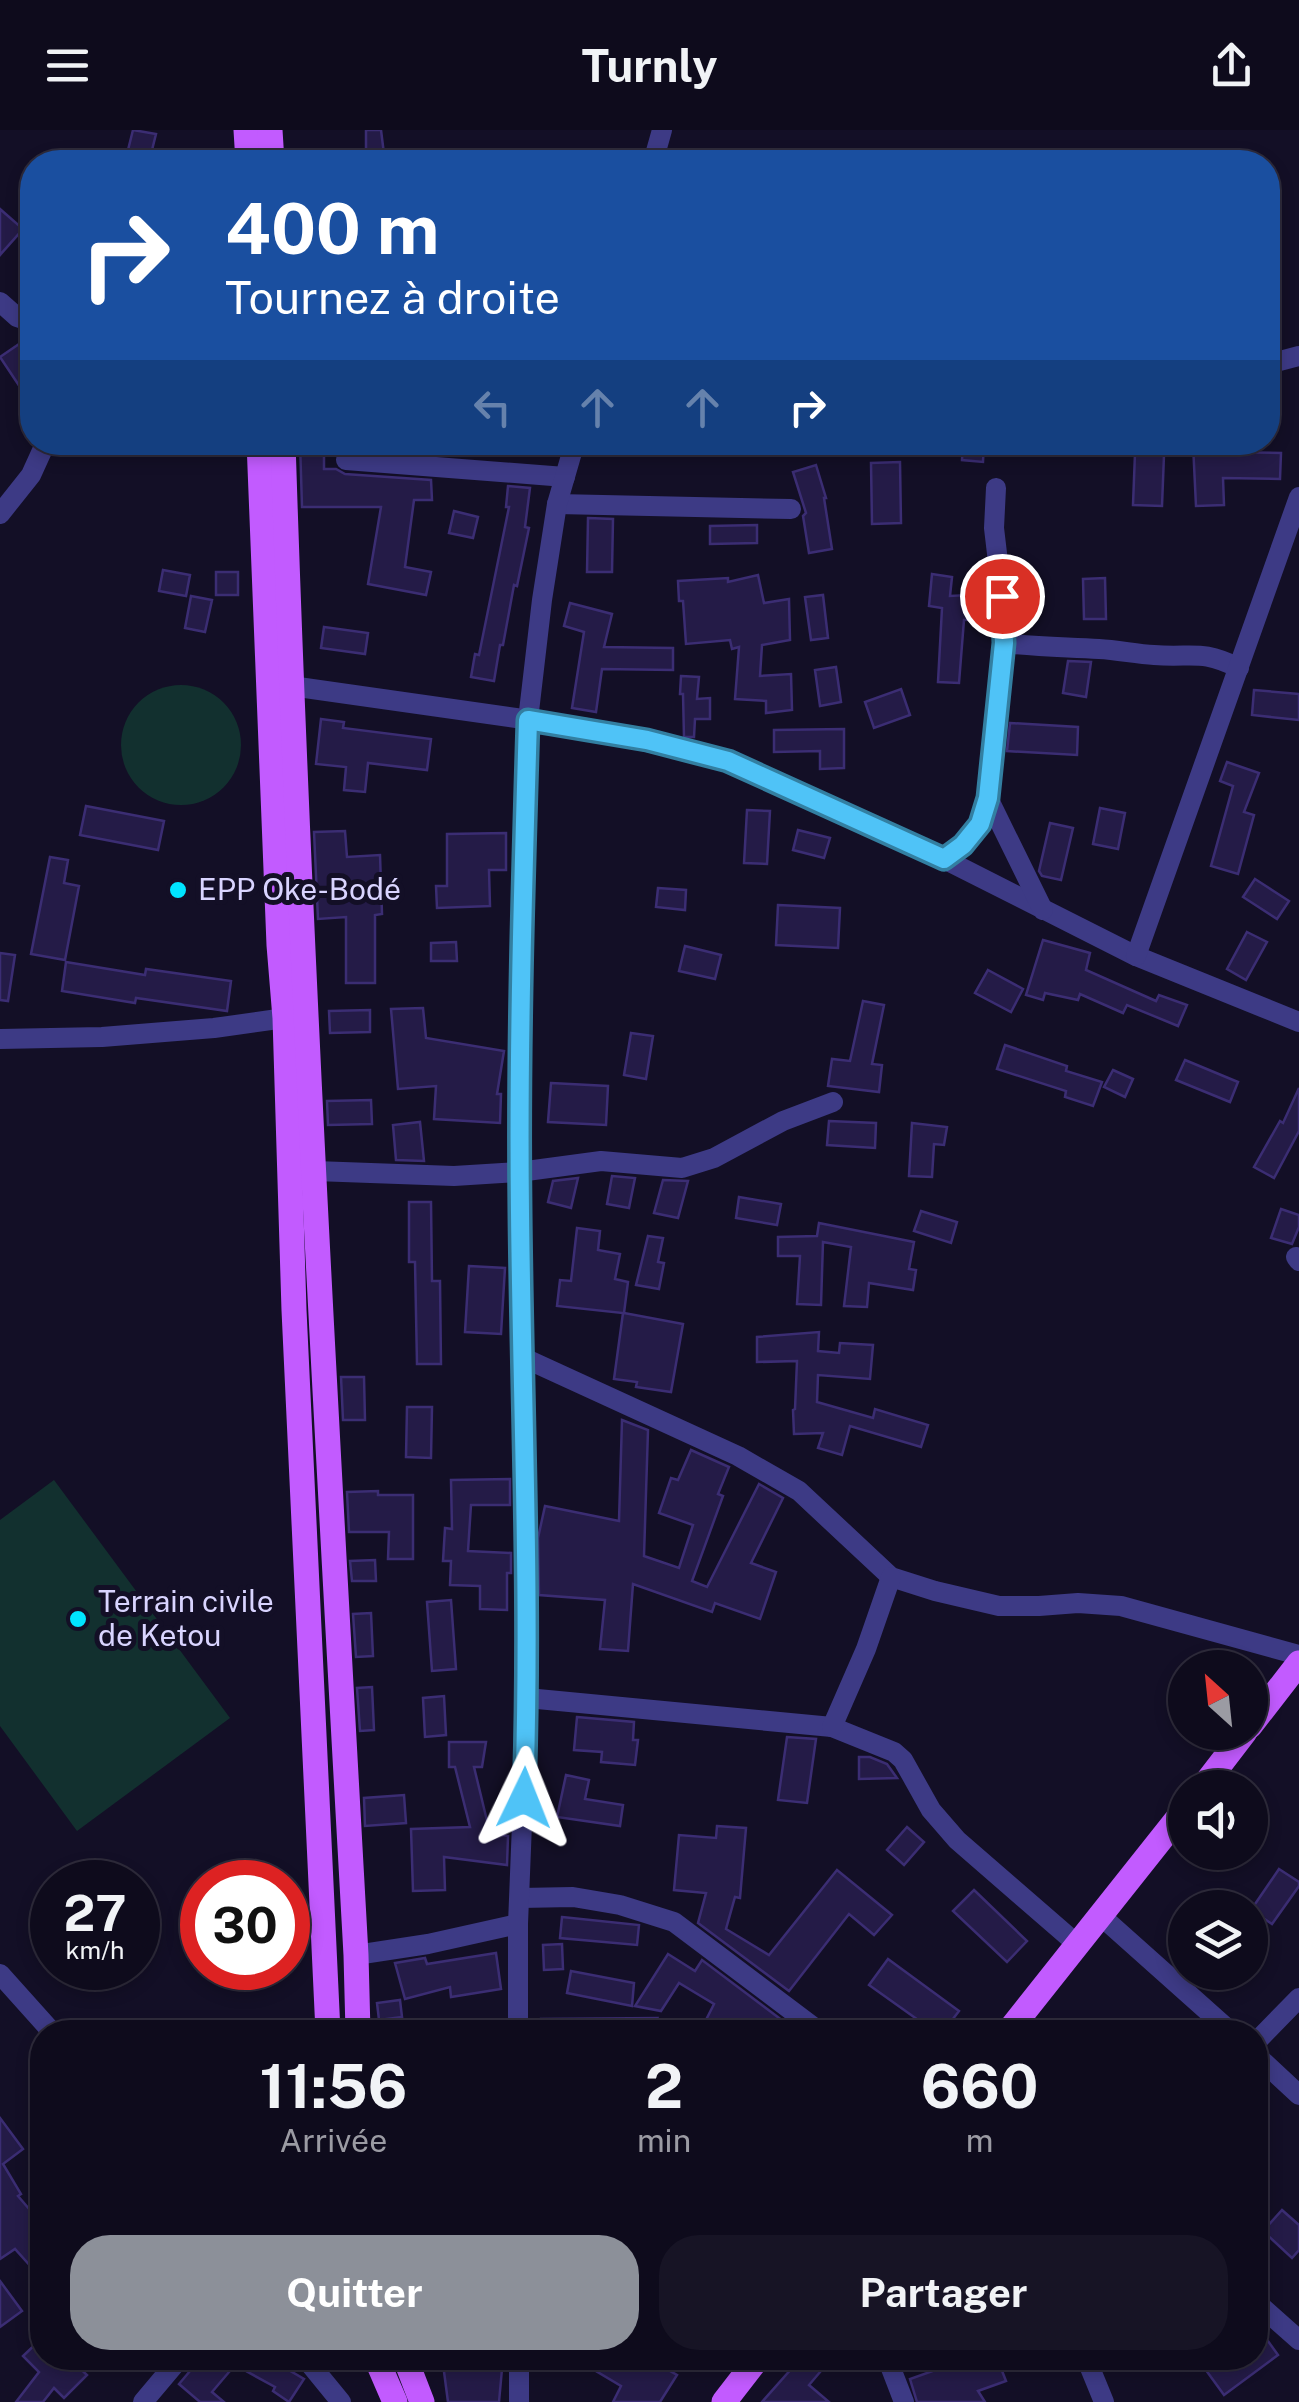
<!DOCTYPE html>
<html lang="fr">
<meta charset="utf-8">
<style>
:root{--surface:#0e0b1c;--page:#171425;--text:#f1f3f6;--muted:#9b9ba3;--line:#2e2b3b;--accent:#8c9099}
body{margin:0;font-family:"Public Sans",sans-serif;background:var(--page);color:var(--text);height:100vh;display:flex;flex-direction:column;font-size:38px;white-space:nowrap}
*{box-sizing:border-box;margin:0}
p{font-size:32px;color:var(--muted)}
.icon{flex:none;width:55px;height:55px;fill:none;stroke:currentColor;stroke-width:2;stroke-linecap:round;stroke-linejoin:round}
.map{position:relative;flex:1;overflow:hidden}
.drawer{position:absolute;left:30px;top:1890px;width:1238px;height:350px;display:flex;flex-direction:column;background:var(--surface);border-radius:40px;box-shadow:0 5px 15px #0003,0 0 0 2px var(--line)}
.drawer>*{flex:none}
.guide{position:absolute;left:20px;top:20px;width:1260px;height:305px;border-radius:40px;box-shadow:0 5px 15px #0003,0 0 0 2px var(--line);background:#1a4fa0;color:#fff;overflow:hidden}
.needle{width:65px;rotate:333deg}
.fabs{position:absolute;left:1168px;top:1520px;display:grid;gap:20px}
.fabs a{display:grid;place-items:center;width:100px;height:100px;border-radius:50%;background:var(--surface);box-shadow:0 5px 15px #0003,0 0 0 2px var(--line);font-size:50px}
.speed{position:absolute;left:30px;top:1730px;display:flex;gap:20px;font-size:50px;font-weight:700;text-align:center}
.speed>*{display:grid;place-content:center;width:130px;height:130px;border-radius:50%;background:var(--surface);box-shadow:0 5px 15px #0003,0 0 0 2px var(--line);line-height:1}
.speed small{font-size:25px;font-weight:400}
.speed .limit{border:15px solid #d22;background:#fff;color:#111}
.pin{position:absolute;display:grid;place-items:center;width:85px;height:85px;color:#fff;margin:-42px;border:5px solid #fff;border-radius:50%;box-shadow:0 2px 10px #0007}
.me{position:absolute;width:110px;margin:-55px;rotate:2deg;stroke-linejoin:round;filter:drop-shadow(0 0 8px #0008)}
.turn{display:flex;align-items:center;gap:35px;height:210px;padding:0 40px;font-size:45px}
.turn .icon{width:130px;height:130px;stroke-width:2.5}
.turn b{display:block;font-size:70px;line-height:85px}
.lanes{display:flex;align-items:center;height:95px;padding:0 40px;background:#0003;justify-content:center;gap:50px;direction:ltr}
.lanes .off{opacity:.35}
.eta{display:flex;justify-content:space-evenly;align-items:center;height:170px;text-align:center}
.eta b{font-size:60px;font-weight:700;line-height:70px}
.primary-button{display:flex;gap:20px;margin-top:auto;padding:20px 40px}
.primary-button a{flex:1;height:115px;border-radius:40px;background:var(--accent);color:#fff;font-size:40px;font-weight:700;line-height:115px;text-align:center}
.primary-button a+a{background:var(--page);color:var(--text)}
header{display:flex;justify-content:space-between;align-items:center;height:130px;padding:0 40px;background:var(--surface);font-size:45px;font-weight:700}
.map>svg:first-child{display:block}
</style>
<header><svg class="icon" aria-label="menu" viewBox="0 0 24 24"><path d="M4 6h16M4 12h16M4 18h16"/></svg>Turnly<svg class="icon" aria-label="share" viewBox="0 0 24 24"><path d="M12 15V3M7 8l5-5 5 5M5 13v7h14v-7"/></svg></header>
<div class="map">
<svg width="1299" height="2272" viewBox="0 0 1299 2272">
<rect width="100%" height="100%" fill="#130f26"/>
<!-- park -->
<g fill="#12302f">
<circle cx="181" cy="615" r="60"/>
<path d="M54,1350L230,1588L77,1701L0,1596V1390Z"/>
</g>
<!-- building -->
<g fill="#241b47" stroke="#3b2d73" stroke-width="2.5">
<path d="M133,0L156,4L149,32H125Z"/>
<path d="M366,0H381L385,32H336L335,21L366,19Z"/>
<path d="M0,79L23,99L0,125Z"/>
<path d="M22,212L32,227V275L0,227Z"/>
<path d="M300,312H324V339H336L345,344L431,350L432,370H414L405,437L431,442L426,465L368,454L381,377H302Z"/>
<path d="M963,312H984L983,332L962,330Z"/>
<path d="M1221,312L1222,322L1281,323L1280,349L1223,348L1224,375L1196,376L1193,314Z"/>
<path d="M1135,323L1164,325L1162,376L1133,375Z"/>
<path d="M900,332L901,393L872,394L871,333Z"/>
<path d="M816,335L826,368H824L832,419L809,423L803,386L806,383L793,342Z"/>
<path d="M508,356L530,358L525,397L529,398L517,456L514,455L503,515H500L494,551L471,547L475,524L479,525L509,377H506Z"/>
<path d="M454,381L478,387L473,408L449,403Z"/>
<path d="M588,388L613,389L612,442H587Z"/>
<path d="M757,395V413L710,414V396Z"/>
<path d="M163,440L190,445L186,466L159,461Z"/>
<rect x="216" y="442" width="22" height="23"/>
<path d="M932,444L952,447L950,466L988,464L989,489L964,490L959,553L938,552L942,478L929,476Z"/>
<path d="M758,445L764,473L789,469L790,510L762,515L760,546L791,544L792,580L766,583V571L735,569L739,517L732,519L730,510L686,514L683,471H679L678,451L728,448V452Z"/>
<path d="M1105,448L1106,489H1084L1083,449Z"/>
<path d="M823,465L828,508L811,510L805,467Z"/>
<path d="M191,466L212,470L205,502L185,498Z"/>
<path d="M570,473L612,484L604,517L673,518V540L602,539L596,582L572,578L584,502L564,496Z"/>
<path d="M324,497L368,503L365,524L321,518Z"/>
<path d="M1068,531L1091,532L1086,567L1063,563Z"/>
<path d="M836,537L841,572L820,576L815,540Z"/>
<path d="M681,546L699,547L697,569L710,568V589H695L694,607H684L683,564H680Z"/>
<path d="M901,559L910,585L874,598L865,572Z"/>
<path d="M1254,560L1299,564V590L1252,585Z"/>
<path d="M321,589L344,592L343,598L431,609L427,640L368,633L365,662L344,660L346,637L316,634Z"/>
<path d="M1010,593L1078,597L1077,625L1007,621Z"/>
<path d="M844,599V638L820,639V621L774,622V600Z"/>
<path d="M1227,632L1259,643L1244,682L1254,685L1238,744L1211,736L1233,656L1220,651Z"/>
<path d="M86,676L164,691L158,720L80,705Z"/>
<path d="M1100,678L1125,683L1118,719L1093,714Z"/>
<path d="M747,680L770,681L767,734L744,733Z"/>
<path d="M1050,693L1073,698L1061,750L1042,746L1039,741Z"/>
<path d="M798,700L830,708L824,728L793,720Z"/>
<path d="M345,701L347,727L380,725L382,784L375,785V853H346V787L318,789L314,702Z"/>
<path d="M506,703V740H489L490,776L437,778L436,756H447V704Z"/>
<path d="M50,727L68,730L64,753L79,756L65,830L31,824Z"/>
<path d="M1255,749L1289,771L1277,789L1243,767Z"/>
<path d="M658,758L686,760L685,780L656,777Z"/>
<path d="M778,775L840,778L838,818L776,815Z"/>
<path d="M1247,802L1267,812L1246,850L1227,839Z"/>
<path d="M1043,810L1090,823L1086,840L1156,871L1159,865L1187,875L1178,896L1127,875L1123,883L1080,864L1078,870L1045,863L1043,870L1026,865Z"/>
<path d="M456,812L457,831H431V813Z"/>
<path d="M685,816L721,825L715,849L679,841Z"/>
<path d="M0,823L15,825L8,871L0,870Z"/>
<path d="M66,832L145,845L146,839L231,851L227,881L136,868L135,873L62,861Z"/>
<path d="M988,840L1023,859L1011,882L975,863Z"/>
<path d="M863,871L884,875L872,934L882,935L879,962L828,956L832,929L850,931Z"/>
<path d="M423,878L426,908L504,921L497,964H501L500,993L434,989L436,956L398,959L391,879Z"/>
<path d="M370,880V902L330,903L329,881Z"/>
<path d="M631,903L653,906L646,949L624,945Z"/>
<path d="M1005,915L1067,936L1066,941L1102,952L1093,976L1065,967L1066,961L997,939Z"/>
<path d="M1185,930L1238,952L1230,972L1176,950Z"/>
<path d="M1113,940L1133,949L1125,967L1104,957Z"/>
<path d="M551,953L608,956L606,995L548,992Z"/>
<path d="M1299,958V1001L1274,1048L1254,1037L1280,991L1283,993Z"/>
<path d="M371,970L372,994L328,995L327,971Z"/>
<path d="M829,991L876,993L875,1018L827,1015Z"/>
<path d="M420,992L424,1031L396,1030L393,995Z"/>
<path d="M912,993L947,997L944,1015L934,1014L932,1047L909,1046Z"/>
<path d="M612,1046L635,1048L629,1078L607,1074Z"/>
<path d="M578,1048L571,1078L548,1072L553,1051Z"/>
<path d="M663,1050L688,1051L678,1088L654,1083Z"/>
<path d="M739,1067L781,1074L777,1095L736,1088Z"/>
<path d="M409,1072H431L432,1151H440L441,1234H417L415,1132H409Z"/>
<path d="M1281,1079L1299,1085V1097L1292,1114L1271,1108Z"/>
<path d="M921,1081L957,1092L951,1113L914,1101Z"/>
<path d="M819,1093L914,1112L909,1139L916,1140L913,1160L869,1153L867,1177L844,1176L851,1117L823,1112L821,1175L797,1174L800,1126H778V1107L817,1106Z"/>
<path d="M577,1098L600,1101L598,1120L620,1124L615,1149L628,1152L624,1183L683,1194L671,1262L636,1257L637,1252L614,1249L623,1183L557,1176L560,1150L571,1151Z"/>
<path d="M648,1106L663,1108L658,1132L664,1133L659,1159L636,1155Z"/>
<path d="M469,1136L505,1138L501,1204L465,1202Z"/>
<path d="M819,1202L818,1221L839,1223L840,1213L873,1215L870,1249L818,1245L817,1272L873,1288L875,1279L928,1295L921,1317L850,1296L842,1325L818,1318L823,1303L794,1304L793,1280L795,1279L797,1231L757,1232V1207Z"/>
<path d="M341,1247H364L365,1290H343Z"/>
<path d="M407,1277H432L431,1328L406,1327Z"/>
<path d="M622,1290L648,1300L644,1426L679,1438L693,1395L659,1383L671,1348L678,1350L691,1320L729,1337L718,1364L723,1366L692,1451L707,1457L759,1354L783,1368L751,1433L776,1442L760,1489L715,1473L712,1482L633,1454L628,1521L600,1519L605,1470L539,1465L538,1408L545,1376L619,1391Z"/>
<path d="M510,1349V1375H471L468,1421L511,1423V1443H507V1480L480,1479V1456L450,1455L451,1431H443L445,1398L452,1399L451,1350Z"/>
<path d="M378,1361V1365H413V1429H388L389,1402H349L347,1362Z"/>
<path d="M375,1430L376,1451H352L350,1431Z"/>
<path d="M451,1470L456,1539L432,1541L427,1472Z"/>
<path d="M371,1483L373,1526L356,1527L353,1484Z"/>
<path d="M372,1557L374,1600L360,1601L357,1558Z"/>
<path d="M444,1566L446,1605L425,1607L423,1568Z"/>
<path d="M577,1587L634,1592L633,1610H638L635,1635L601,1632L602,1622L574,1620Z"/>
<path d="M787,1607L816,1609L807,1673L778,1670Z"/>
<path d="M449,1612H486L482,1637H474L490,1703L508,1706L507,1735L444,1727L445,1760L413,1761L411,1699L470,1697L455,1637H449Z"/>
<path d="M859,1627H870L887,1634L897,1648L859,1649Z"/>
<path d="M566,1645L589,1650L585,1669L623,1675L620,1696L557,1687Z"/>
<path d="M404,1665L406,1693L365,1696L364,1668Z"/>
<path d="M717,1696L746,1698L740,1768L735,1767L726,1799L769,1825L837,1740L892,1785L874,1805L849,1784L789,1861L698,1793L706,1763L674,1760L679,1705L716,1708Z"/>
<path d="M907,1697L924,1712L904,1735L887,1720Z"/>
<path d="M1279,1739L1299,1752V1756L1272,1794L1251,1780Z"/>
<path d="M974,1760L1027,1811L1007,1832L953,1781Z"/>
<path d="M562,1787L639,1795L637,1815L560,1808Z"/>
<path d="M562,1814L563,1839L544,1840L543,1815Z"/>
<path d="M496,1823L501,1859L451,1867L450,1857L405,1869L395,1833L425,1828L427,1834Z"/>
<path d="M668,1824L695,1841L702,1830L787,1894L781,1902H731L706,1890L714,1874L679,1853L661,1881L635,1876Z"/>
<path d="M888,1829L959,1881L943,1902H935L869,1855Z"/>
<path d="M571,1841L634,1853L632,1876L567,1863Z"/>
<path d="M400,1870L402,1887L379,1890L377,1873Z"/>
<path d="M657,1888L648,1902H541V1889Z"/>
<path d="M0,1988L23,2019L3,2034L21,2064L18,2066L42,2094V2149L15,2119L0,2129Z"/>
<path d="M1282,2080L1299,2095V2120L1292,2128L1263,2101Z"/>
<path d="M0,2151L22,2181L0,2197Z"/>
<path d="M1255,2193L1278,2225L1224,2265L1203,2236L1215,2228H1255Z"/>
<path d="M42,2208V2228H69L87,2245L64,2268L54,2258L43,2272H16L39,2242L23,2226Z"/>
<path d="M201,2228H268L304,2249L289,2272L273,2261L275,2257L235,2235L212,2262L224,2272H200L179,2254Z"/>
<path d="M478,2228H503L499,2272H448L443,2234Z"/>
<path d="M605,2228H647L677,2245L660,2272H613L621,2256L596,2241Z"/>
<path d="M801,2228H832L809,2255L829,2272H762Z"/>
<path d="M969,2228H997L1006,2251L978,2261L985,2272H917L910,2249Z"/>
</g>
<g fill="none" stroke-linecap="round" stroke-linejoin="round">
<!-- minor -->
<g stroke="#3d3a85" stroke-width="20">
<path d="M653,32L662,0"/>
<path d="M0,172L17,187L32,192"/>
<path d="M1268,234L1299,226"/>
<path d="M346,330L565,347"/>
<path d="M557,374L791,379"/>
<path d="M0,384L31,345L46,312"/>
<path d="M1004,513C1036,517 1067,517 1099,519C1118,520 1136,524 1154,525C1194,528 1200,519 1239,538"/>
<path d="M291,556L587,598L728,631L944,729L1136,826L1299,892"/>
<path d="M988,668L1043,780"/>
<path d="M944,729L963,715L980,694L988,668L1004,513L1002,466L994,398L996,358"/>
<path d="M1136,826L1299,367"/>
<path d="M0,909L102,907L214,898L285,888"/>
<path d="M315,1041L454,1046L519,1042L601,1031L682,1038L714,1028L783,991L833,972"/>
<path d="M1296,1127L1299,1131"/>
<path d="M522,1227L738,1326L799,1361L891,1447L935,1461L999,1476H1039L1078,1473L1121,1476L1299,1525"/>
<path d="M527,1568L832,1597L894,1622L903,1630L931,1680L957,1710L1078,1815"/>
<path d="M832,1597L866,1519L891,1447"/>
<path d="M520,1768L573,1767L620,1775L674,1792L820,1902"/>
<path d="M1101,1786L1231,1902"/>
<path d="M356,1825L428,1814L518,1794"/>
<path d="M0,1844L52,1902"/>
<path d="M518,1902V1794L527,1568L519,1042L522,811L528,590L542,470L557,374L575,312"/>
<path d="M1255,1913L1299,1868"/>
<path d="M1255,1924L1299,1965"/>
<path d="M1255,2171L1299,2210"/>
<path d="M305,2228L341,2272"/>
<path d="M519,2228V2272"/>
<path d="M887,2228L904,2272"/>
<path d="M1086,2228L1104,2272"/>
<path d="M143,2272L180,2228"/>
</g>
<!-- major -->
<g stroke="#c25bff" stroke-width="25">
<path d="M246,0L248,32"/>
<path d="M270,0L272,32"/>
<path d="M259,312L279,815L285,888L294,1180L328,1902"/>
<path d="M283,312C299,817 328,1321 356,1825L358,1902"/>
<path d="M1250,1596L1299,1533"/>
<path d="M1202,1658L1245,1602"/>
<path d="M1008,1902L1185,1679"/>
<path d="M376,2228L395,2272"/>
<path d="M405,2228L422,2272"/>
<path d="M724,2272L758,2228"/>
</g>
</g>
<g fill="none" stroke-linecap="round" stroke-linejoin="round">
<!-- route casing -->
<g stroke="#337fa1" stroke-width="25">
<path id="route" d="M524,1668C531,1474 522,1278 520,1083C518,919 523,754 528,590L647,610L728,631L944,729L963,715L980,694L988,668L1004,513L1002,466"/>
</g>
<!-- route -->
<use href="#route" stroke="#4fc3f7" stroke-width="18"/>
</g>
<!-- markers -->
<g fill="#00e5ff" stroke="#130f26" stroke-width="4">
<circle cx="178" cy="760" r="10"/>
<circle cx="78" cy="1489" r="10"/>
</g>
<g text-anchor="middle" stroke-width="10" stroke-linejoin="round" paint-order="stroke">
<!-- poi labels -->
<g font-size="30" fill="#d9d4ff" stroke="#130f26" text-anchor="start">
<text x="198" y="770">EPP Oke-Bodé</text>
<text x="98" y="1482">Terrain civile<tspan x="98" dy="34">de Ketou</tspan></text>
</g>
</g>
</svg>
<div class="fabs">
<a><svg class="needle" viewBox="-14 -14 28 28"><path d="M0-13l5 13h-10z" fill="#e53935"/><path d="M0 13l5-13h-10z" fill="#9b9ba3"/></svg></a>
<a><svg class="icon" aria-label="sound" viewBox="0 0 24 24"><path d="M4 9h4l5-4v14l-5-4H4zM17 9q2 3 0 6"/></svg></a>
<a><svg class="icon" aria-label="layers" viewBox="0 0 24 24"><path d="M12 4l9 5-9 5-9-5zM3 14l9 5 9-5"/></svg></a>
</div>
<div class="speed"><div>27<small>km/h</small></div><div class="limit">30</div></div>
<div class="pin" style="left:1002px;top:466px;background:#d93025"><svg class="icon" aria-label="arrive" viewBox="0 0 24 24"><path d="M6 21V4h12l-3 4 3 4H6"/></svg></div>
<svg class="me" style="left:524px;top:1668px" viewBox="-20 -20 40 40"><path d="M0-17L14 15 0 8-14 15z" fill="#4fc3f7" stroke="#fff" stroke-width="4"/></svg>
<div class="guide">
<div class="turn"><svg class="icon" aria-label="right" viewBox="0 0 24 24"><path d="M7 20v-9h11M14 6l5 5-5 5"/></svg><div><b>400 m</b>Tournez à droite</div></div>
<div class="lanes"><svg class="icon off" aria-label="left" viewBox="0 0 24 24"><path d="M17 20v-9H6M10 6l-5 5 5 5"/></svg><svg class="icon off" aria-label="ahead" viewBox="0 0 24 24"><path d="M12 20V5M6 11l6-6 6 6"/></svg><svg class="icon off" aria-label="ahead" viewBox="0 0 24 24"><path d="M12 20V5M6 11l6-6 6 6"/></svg><svg class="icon" aria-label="right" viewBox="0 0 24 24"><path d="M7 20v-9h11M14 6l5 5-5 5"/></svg></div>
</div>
<section class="drawer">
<div class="eta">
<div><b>11:56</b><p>Arrivée</p></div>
<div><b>2</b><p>min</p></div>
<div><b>660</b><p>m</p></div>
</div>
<div class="primary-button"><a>Quitter</a><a>Partager</a></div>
</section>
</div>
